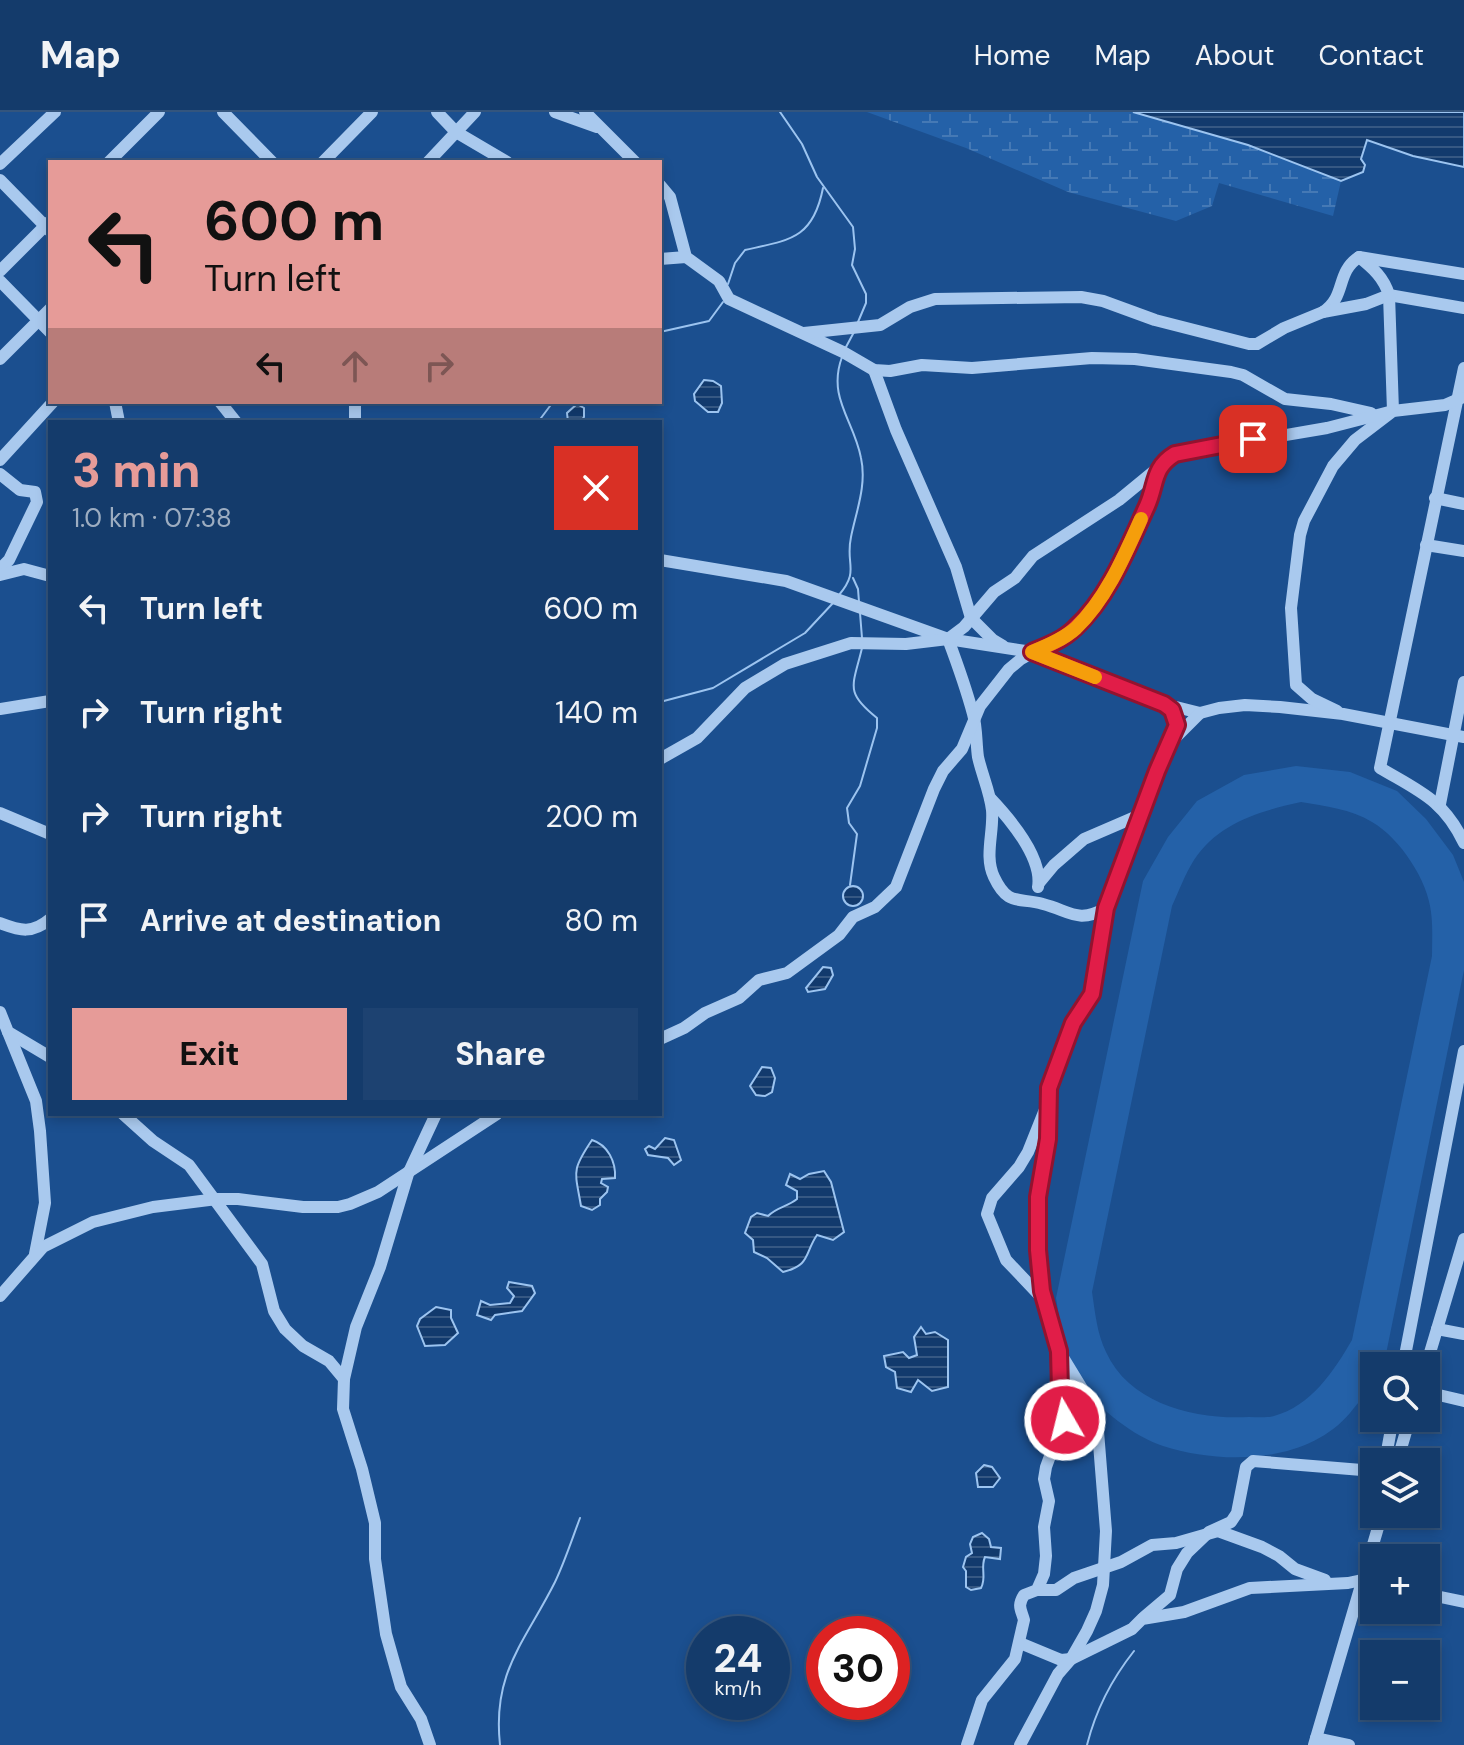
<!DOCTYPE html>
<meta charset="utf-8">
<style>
:root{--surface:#143b6b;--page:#1d4271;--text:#f1f3f6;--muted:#9dadc1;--line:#33557e;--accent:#e69b98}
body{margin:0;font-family:"DM Sans",sans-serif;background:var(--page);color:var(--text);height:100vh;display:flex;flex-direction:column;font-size:30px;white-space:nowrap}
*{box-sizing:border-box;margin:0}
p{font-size:26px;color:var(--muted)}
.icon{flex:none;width:44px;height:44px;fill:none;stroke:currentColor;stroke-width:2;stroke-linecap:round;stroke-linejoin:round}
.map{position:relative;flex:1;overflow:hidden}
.panel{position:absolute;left:48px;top:308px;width:614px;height:696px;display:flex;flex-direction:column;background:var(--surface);border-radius:0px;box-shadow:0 4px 12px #0003,0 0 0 2px var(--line)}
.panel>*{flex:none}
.hud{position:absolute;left:48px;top:48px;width:614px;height:244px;border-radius:0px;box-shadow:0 4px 12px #0003,0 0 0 2px var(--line);background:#e69b98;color:#111;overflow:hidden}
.controls{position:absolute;left:1360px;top:1240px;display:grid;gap:16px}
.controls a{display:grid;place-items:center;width:80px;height:80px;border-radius:0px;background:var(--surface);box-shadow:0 4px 12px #0003,0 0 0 2px var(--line);font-size:40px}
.speed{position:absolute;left:686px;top:1504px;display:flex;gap:16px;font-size:40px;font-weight:700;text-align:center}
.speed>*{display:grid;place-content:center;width:104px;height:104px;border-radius:50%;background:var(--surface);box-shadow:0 4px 12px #0003,0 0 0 2px var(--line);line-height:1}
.speed small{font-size:20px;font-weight:400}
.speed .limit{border:12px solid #d22;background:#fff;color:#111}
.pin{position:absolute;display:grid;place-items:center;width:68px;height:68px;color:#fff;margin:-34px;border-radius:16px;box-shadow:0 4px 12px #0006}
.me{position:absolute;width:88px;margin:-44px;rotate:352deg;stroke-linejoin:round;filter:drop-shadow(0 0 6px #0008)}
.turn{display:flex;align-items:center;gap:28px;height:168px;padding:0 24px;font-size:36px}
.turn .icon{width:104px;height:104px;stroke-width:2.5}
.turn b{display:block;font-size:56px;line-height:68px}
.lanes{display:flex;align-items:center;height:76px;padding:0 24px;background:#0003;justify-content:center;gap:40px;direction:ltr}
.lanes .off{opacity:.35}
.round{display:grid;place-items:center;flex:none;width:84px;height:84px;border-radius:0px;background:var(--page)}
.headline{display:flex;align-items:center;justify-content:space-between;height:136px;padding:0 24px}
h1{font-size:48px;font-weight:800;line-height:60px;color:var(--accent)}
.button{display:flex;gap:16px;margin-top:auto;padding:16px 24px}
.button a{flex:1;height:92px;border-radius:0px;background:var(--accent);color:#111;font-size:32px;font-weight:800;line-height:92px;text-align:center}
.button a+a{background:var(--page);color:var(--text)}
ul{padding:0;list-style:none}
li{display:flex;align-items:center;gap:24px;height:104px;padding:0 24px}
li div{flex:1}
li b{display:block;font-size:30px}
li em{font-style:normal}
header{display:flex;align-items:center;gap:48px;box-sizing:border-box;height:112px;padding:0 40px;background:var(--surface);border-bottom:2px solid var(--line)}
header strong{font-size:38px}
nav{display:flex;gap:44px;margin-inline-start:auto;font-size:28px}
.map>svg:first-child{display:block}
</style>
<header>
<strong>Map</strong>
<nav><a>Home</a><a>Map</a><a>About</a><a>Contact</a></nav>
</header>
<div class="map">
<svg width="1464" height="1633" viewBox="0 0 1464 1633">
<defs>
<pattern id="wetland-marsh" width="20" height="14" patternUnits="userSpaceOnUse" patternTransform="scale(2)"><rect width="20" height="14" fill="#2461a8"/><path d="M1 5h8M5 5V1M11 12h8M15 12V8" fill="none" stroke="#4579b5"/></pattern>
<pattern id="water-rules" width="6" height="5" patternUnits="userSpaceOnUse" patternTransform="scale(2)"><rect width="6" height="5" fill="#123a6d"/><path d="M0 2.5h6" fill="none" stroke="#365883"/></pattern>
</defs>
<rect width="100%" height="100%" fill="#1b4f8f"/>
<!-- wetland -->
<path fill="url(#wetland-marsh)" d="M867,0H1133L1248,33L1341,69L1333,104L1219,71L1212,94L1176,109L1068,80L966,36Z"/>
<!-- pitch -->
<path fill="#2461a8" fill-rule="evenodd" d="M1296,654L1350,660L1397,679L1426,707L1453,743L1464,770V858L1386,1242L1380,1254H1374C1374,1274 1362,1286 1350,1301C1307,1352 1222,1353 1163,1334C1135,1325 1098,1297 1082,1272C1064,1246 1061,1216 1056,1186L1143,769L1168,725L1197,689L1244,663ZM1301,690C1325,694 1351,697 1372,710C1400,726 1428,769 1431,800C1433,815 1432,830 1432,844L1352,1228C1334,1259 1311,1294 1274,1304C1267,1306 1257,1305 1249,1305C1197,1308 1130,1293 1106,1240C1097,1222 1095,1200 1092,1180L1172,794C1179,779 1185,762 1194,748C1218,711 1260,699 1301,690Z"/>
<!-- water -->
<g fill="url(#water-rules)" stroke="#9cc4f0" stroke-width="2">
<path d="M1133,0H1464V55L1413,44L1367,28L1361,47L1365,53L1363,60L1341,69L1248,33Z"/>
<path d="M704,268L713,269L721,274L722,291L718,300H708L695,289L694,282Z"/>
<path d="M577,292L584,296V305L580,310H568L567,301Z"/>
<circle cx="853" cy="784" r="10"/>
<path d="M823,855L831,856L833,863L825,877L808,880L806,876Z"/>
<path d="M762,955L771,956L775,966L772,980L765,984L756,983L750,974Z"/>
<path d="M665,1026L674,1028L681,1048L674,1053L668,1046L648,1043L645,1037L649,1034L655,1037Z"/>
<path d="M592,1028C608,1033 616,1050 615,1066L602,1067L601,1071L608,1075L607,1080L600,1087V1093L592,1098L581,1094C575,1059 571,1059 592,1028Z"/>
<path d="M824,1059L831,1070L844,1120L833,1128L817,1123C804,1142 811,1153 783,1160L767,1146L754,1140L753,1128L745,1121L751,1105L757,1101L768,1104C777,1095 787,1095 797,1087V1079L786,1073L790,1062L800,1067L809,1062Z"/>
<path d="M509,1170L532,1174L535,1181L522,1199L495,1203L491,1208L477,1203L481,1189L490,1193L510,1191L514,1184L507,1176Z"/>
<path d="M436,1195L451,1198V1206L458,1221L445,1233L425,1234L417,1214L420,1207Z"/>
<path d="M921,1215L926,1222L935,1220L948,1228V1275L932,1279L918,1268L911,1280L897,1276L895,1260L886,1255L884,1244L903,1240L909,1246L917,1243L914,1225Z"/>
<path d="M984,1353L992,1355L1000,1366L993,1375H978L976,1361Z"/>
<path d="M982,1421L989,1427L991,1435L1001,1436L1000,1447L985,1445C980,1456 987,1465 981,1476L971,1478L966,1475V1459L963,1455L966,1445L972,1441L970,1432L973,1425Z"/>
</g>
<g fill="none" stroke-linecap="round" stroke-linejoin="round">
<!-- stream -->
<g stroke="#9cc4f0" stroke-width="2">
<path d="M780,0L802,32L817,65L853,115L855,137L852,153L866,182V191L858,210"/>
<path d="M728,172L735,151L745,138C790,128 813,127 823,76"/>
<path d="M660,220L709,209L723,190"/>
<path d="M846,235L854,220"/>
<path d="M538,310L553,290"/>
<path d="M853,466L858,477L859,490"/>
<path d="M839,483C860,458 845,453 851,425C856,400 867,373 861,346C854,308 827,286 842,245"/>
<path d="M860,501L862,526"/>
<path d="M660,590L713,576L805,521L833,491"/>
<path d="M850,773L857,722L849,711L847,696L860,674L877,616V606C844,580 853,574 862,536"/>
<path d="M500,1633C492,1560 525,1530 555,1470C565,1449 572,1427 580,1406"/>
<path d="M1087,1633C1096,1597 1111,1568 1134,1539"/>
</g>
<!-- minor -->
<g stroke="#a9c9ee" stroke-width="12">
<path d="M223,0L272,50"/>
<path d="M437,0L456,20L507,50"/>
<path d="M555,0L597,15"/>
<path d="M585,0L635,50"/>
<path d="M109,50L159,0"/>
<path d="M323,50L372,0"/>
<path d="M428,50L475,0"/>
<path d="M0,52L55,0"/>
<path d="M0,68L50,119"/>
<path d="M660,73L670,85L686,145L719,169L729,187L843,240L874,258L890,259L922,253L972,256L1092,246L1135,247L1231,260L1243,263L1285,287L1331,292L1371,301"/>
<path d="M660,147L686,145"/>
<path d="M0,159L49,110"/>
<path d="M0,169L50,220"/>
<path d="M1323,200C1347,184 1335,161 1359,145L1464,162"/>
<path d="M804,221L880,213L910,195L935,187L1081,185L1103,189L1155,208L1249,232H1257L1284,216L1323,200L1366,192L1389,183L1464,196"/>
<path d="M0,247L50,197"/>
<path d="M1464,256L1380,656C1419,679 1444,688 1464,731"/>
<path d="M874,258L896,318L956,455L971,506L993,528L1003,534"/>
<path d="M115,290L119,310"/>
<path d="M220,290L236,310"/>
<path d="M355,290V310"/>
<path d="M0,348L53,290"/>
<path d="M0,362L20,378L35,380L37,390L9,448L0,457"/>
<path d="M1435,386L1464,392"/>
<path d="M1426,433L1464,439"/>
<path d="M660,448L786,469L948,527L1032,540L1164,592L1200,601L1219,596L1245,593L1280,595L1343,602L1464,625"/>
<path d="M0,463L24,457L50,464"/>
<path d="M948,527C957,551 966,576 973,602C977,616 976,631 978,645C982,663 990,680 992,698C994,720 984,744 994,765C1008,795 1019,785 1043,792C1070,799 1078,812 1106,796"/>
<path d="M0,597L50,589"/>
<path d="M1337,599L1312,587L1296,573L1291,496L1300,423L1304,409L1333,354L1355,328L1393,299L1445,293L1461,286"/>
<path d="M660,647L697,626L745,576L785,552L851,531L906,532L948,527L964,515L994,480L1015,466L1033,444L1119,388L1175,342L1327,316L1393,299L1389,183C1384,166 1373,156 1359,145"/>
<path d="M990,686C1009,706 1043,746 1038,775"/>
<path d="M1440,692L1464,570"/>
<path d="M0,701L50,722"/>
<path d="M1039,771L1054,753L1084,727L1142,702"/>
<path d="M0,811C21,819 32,822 50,807"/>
<path d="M0,900L8,920L50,945"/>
<path d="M8,920L36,989L40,1019L45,1091L35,1142"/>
<path d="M660,927L684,916L705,901L739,886L759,868L787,861L839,823L853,805L875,795L896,775L934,677L943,659L962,637L980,594L1009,557L1021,547L1075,517L1100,486L1149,390L1160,355"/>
<path d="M123,1002L153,1029L189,1053L262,1152L274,1199L285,1217L303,1234L329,1249L344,1267"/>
<path d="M0,1184L43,1135L93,1110L153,1095L217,1087H238L303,1095H338L350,1092L378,1080L497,1002"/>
<path d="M1044,1188L1006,1148L987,1102L992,1086L1019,1055L1028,1040L1046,995"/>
<path d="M1437,1217L1464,1222"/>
<path d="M1403,1254L1464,939"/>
<path d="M1426,1254L1464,1127"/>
<path d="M1426,1280L1464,1289"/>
<path d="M1059,1323L1097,1307"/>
<path d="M1385,1350L1393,1306"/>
<path d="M1397,1350L1410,1306"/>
<path d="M1037,1478H1056L1074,1466L1121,1450L1152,1433L1176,1431L1218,1419L1262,1435L1279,1444L1295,1457L1325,1468"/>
<path d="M1426,1482L1464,1490"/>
<path d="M1144,1505L1170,1483L1177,1457L1187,1441L1209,1420L1231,1410L1237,1401L1246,1355L1253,1349L1374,1359"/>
<path d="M1020,1531L1061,1548L1071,1547L1132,1517L1142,1507L1184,1500L1250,1476L1348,1471L1362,1468L1374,1470"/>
<path d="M1316,1626L1349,1633"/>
<path d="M430,1633L421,1607L401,1575L386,1522L375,1447V1411L362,1357L343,1297L344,1267L356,1215L380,1155L408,1062L436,1002"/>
<path d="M967,1633L982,1588L1015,1547L1024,1508C1021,1497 1017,1494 1024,1483L1037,1478L1044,1462L1046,1444L1044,1415L1049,1389L1044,1367L1046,1355L1068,1295L1060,1278L1059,1240"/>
<path d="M1020,1633L1058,1562L1071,1547L1087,1519L1096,1499L1103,1473L1106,1419L1097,1307L1095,1298L1059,1239L1042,1179L1038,1138V1085L1048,1027L1049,976L1073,911L1092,882L1106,796L1163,643L1171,630L1200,601"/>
<path d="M1314,1633L1382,1402"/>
</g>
</g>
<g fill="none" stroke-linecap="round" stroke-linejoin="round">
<!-- route casing -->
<g stroke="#92132f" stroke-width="20">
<path id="route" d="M1065,1308L1068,1295L1060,1278L1059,1239L1042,1179L1038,1138V1085L1048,1027L1049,976L1073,911L1092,882L1106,796L1157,659L1177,613L1172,598L1164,592L1032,540C1047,534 1063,528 1075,516C1109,485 1128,435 1147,394C1157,372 1152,356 1175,342L1253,327"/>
</g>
<!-- route -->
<use href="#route" stroke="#e11d48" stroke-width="14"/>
<!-- slow -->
<path stroke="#f59e0b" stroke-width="14" d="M1095,565L1032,540C1047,534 1064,527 1076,516C1106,487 1124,445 1141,407"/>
</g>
</svg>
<div class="controls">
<a><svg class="icon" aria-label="search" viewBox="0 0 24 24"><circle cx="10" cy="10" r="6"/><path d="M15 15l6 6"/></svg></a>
<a><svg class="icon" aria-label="layers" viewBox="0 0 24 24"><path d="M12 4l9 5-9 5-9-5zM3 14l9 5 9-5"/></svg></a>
<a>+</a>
<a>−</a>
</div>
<div class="speed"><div>24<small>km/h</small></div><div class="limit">30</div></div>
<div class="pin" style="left:1253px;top:327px;background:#d93025"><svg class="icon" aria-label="arrive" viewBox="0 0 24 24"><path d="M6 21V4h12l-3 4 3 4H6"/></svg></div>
<svg class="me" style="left:1065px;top:1308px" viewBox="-20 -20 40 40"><circle r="17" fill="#e11d48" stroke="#fff" stroke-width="3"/><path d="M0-11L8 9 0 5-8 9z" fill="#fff"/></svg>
<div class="hud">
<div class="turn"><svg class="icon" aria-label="left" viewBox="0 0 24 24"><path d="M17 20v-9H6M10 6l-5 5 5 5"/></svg><div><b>600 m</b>Turn left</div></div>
<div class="lanes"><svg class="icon" aria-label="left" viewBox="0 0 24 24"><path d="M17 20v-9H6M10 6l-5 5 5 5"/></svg><svg class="icon off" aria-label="ahead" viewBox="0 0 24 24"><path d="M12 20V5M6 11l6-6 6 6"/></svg><svg class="icon off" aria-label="right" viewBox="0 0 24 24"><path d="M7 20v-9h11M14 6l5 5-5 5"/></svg></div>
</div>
<section class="panel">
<div class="headline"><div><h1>3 min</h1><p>1.0 km · 07:38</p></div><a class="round" style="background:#d93025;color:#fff"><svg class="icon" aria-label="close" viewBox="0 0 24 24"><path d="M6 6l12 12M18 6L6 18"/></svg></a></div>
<ul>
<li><svg class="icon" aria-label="left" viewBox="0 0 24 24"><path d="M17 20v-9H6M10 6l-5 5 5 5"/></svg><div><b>Turn left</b></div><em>600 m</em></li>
<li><svg class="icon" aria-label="right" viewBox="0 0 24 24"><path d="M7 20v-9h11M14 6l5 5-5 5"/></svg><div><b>Turn right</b></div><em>140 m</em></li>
<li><svg class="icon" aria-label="right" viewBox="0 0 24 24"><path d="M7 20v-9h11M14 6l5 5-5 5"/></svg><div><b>Turn right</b></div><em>200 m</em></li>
<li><svg class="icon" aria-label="arrive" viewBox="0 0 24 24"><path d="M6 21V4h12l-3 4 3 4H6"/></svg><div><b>Arrive at destination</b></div><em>80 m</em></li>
</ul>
<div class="button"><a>Exit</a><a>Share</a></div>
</section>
</div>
